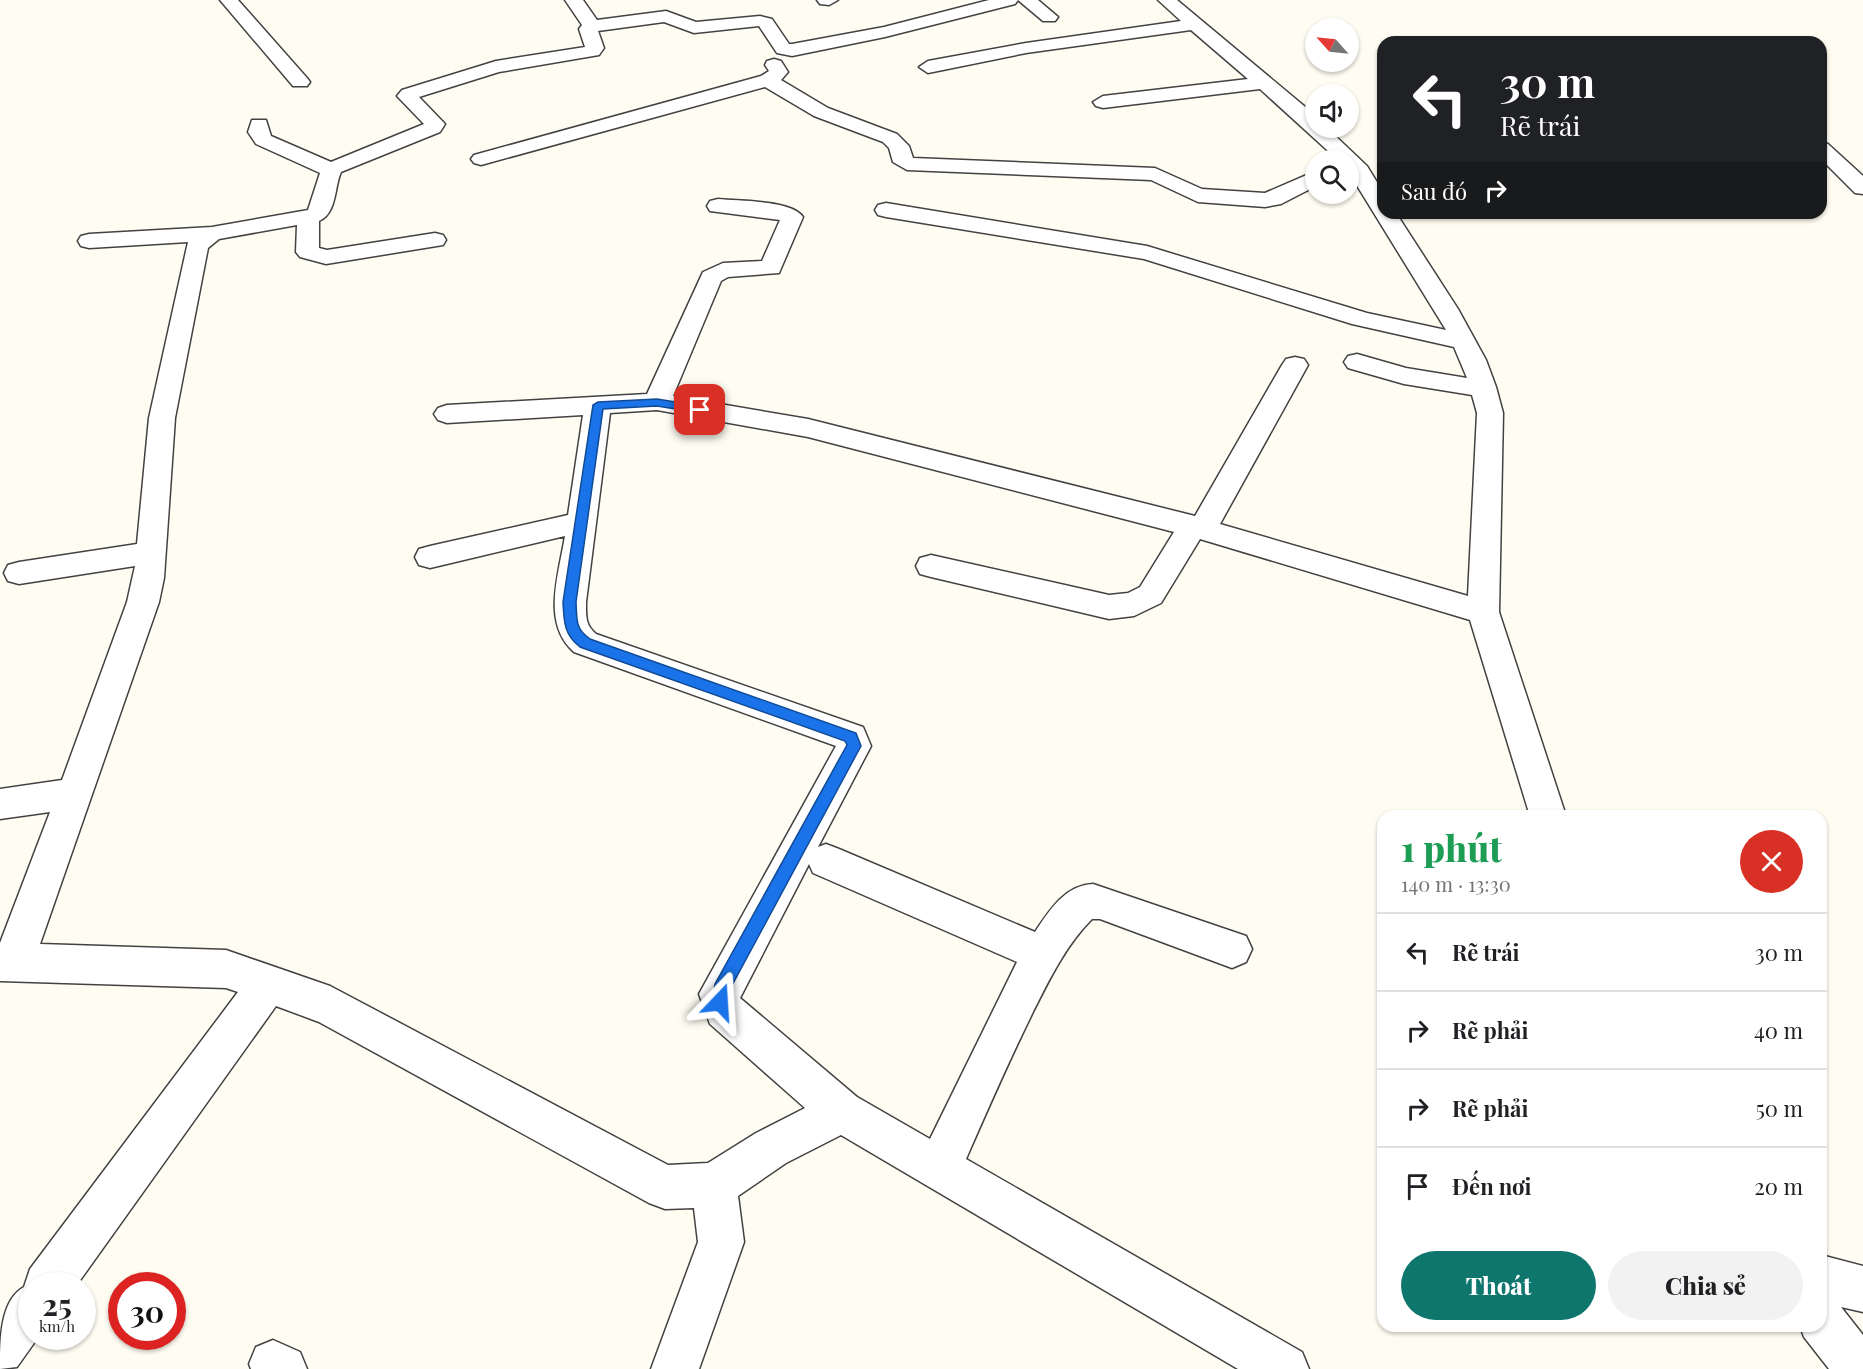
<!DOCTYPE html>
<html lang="vi">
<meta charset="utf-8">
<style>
:root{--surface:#fff;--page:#f2f2f2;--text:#202124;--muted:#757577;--line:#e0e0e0;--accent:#0f766e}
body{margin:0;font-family:"Playfair Display",serif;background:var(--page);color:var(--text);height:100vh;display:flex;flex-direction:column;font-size:22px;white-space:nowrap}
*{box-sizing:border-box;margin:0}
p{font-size:20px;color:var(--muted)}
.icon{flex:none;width:33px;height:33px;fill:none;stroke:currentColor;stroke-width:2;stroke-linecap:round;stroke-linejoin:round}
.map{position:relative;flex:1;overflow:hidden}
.details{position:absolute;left:1377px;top:810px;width:450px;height:522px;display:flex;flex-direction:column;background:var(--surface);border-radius:18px;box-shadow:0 2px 4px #0004}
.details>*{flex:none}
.hud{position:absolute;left:1377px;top:36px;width:450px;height:183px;border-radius:18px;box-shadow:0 2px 4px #0004;background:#202124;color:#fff;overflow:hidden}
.needle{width:39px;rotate:297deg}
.buttons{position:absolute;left:1305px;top:18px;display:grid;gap:12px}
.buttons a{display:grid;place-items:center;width:54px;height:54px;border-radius:50%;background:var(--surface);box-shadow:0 2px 4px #0004;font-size:30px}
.speed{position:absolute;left:18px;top:1272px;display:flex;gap:12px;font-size:30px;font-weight:700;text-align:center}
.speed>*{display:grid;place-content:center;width:78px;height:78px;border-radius:50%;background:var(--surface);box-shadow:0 2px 4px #0004;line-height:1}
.speed small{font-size:15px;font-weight:400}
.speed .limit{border:9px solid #d22;background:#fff;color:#111}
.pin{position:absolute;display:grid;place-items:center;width:51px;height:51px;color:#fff;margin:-26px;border-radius:12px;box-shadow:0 3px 9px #0006}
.me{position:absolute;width:66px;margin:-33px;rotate:20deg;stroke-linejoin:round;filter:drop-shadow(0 0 4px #0008)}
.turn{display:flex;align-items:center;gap:21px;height:126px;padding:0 24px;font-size:27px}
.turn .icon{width:78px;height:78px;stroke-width:2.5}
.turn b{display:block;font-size:42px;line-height:51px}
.then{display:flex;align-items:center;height:57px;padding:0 24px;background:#0003;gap:12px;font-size:22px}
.round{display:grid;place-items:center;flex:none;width:63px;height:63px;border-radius:32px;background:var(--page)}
.overview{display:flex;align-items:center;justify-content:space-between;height:102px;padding:0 24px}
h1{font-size:36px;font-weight:800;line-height:45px;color:#1e9e55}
.action{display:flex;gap:12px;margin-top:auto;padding:12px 24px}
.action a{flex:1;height:69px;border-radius:36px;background:var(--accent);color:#fff;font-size:24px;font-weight:800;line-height:69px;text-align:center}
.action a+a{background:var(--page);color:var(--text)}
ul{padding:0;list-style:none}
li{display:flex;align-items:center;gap:18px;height:78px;padding:0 24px;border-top:2px solid var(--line)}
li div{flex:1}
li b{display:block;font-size:22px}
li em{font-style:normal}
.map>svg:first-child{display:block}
</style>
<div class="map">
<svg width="1863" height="1369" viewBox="0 0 1863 1369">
<rect width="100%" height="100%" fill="#fffcf2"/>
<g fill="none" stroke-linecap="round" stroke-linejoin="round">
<!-- minor casing -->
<g stroke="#424242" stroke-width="3">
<g id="minor">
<path d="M220,0H238L307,78L310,82L307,86H293Z"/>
<path d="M565,0H583L597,20L666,11L696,22L760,16L772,19L789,44H792L884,27L989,0H1018L1015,4L885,37L792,56L777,53L759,26L694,33L664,22L598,31L604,48L599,55L499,72L419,97L445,124L440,132L341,172C334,188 337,213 319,221V248L327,250L435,233L443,235L446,240L443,245L326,264L300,257L296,252L297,225L219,239L208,248L175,418L164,578L159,602L40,944L226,950L330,986L668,1165L708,1163L756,1133L805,1108L710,1024L699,994L836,746L574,652C541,623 559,574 565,536L430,568L419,565L415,557L419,549L430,546L568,515L583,415L447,423L438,420L434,414L438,408L447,405L647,394L703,272L723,263L762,261L780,220L710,211L707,206L710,201L718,199C738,201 792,200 803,217L779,273L728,277L721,281L673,396L808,419L1195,516L1282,365L1286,359L1295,357L1304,359L1308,365L1220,524L1468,596L1477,413L1472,395L1404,384L1348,368L1344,362L1348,356L1357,354L1406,368L1467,378L1454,347L1352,324L1144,259L886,217L878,215L875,210L878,205L886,203L1147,246L1367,313L1446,330L1348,171V160H1338L1260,89L1103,108L1096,106L1093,102L1103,96L1248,79L1191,30L1026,53L928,73L919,67L928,61L1026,43L1181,21L1158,0H1177L1316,116V128H1327L1367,166L1383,192V213H1396L1458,309L1486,360L1496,387L1503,413L1499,612L1566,816H1530L1470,620L1200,539L1161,603L1134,616L1109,619L931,577L920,574L916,566L920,558L931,555L1109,595L1128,593L1140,587L1174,532L808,437L657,410L610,413L586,602C586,616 585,625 596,634L863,727L871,746L818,847L826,844L839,849L1035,932C1049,911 1065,885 1093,884L1246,936L1252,949L1246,962L1232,968L1100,919H1092C1065,946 1048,982 1031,1016C1008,1063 987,1111 966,1159L1302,1352L1309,1369H1238L841,1135L786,1163L738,1196L744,1242L699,1369H651L698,1242L694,1208L665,1209L649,1203L319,1022L276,1006L76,1286H32V1336H39L17,1367L0,1369C0,1340 0,1300 24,1287L30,1269L238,992L226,988L0,981V943L50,812L0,819V789L62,780L127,602L135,566L19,584L8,581L4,573L8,565L19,562L137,544L149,418L188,242L89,248L81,246L78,241L81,236L89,234L212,227L308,210L320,173L256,144L248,132L252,120H266L271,136L331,162L424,124L397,96L402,90L496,61L585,47L579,29L582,25ZM809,864L813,873L1017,962L930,1139L857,1097L740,998Z"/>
<path d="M817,0H838L829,5L820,4Z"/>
<path d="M1018,0H1038L1058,17L1055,21H1043Z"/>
<path d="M774,59L781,61L788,72L781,80L828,108L897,134L909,146L913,158L1155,168L1202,189L1265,193L1316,171V186L1281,204L1265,207L1198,202L1151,180L907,170L893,162L889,148L883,142L814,116L765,87L481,165L474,163L471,159L474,155L761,76L769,71L765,65L767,61Z"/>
<path d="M1821,142L1828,144L1863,176V194L1855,193L1821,159Z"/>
<path d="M1821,1255L1863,1266V1312L1841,1307L1863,1335V1369H1829L1804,1337L1800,1326H1821Z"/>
<path d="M273,1340L300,1352L307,1369H251L249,1364L256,1347Z"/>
</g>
</g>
<!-- minor -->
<use href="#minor" fill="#fff" fill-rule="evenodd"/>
</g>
<!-- route -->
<path fill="#1a73e8" stroke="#114b97" stroke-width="1.5" d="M657,399L700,406L706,410L700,413L657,406L603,409L576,602C577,619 575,629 590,639L856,733L861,746L729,991L725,1007L720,1010L714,1007L711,1002L715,984L847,745L845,741L580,647C564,634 564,622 563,602L593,405L598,402Z"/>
</svg>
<div class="buttons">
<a><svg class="needle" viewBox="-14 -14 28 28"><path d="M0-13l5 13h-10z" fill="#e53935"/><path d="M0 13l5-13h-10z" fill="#757577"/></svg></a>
<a><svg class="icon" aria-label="sound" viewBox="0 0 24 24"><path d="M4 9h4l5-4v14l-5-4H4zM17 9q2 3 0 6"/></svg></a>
<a><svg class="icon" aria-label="search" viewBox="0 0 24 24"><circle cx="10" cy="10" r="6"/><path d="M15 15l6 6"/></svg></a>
</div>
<div class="speed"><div>25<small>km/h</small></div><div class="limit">30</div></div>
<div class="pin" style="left:700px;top:410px;background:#d93025"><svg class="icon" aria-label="arrive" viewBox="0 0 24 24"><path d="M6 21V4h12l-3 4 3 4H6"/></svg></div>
<svg class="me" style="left:720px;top:1002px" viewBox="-20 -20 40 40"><path d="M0-17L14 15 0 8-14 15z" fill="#1a73e8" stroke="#fff" stroke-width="4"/></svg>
<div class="hud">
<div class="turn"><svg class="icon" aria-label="left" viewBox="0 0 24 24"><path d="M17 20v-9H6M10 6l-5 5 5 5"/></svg><div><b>30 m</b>Rẽ trái</div></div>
<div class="then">Sau đó<svg class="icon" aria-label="right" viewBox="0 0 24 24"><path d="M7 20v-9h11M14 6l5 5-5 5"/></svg></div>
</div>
<section class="details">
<div class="overview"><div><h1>1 phút</h1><p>140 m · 13:30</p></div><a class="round" style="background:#d93025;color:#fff"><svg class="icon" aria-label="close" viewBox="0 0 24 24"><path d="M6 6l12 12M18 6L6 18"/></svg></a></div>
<ul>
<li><svg class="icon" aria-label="left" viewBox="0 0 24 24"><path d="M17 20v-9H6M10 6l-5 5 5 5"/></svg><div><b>Rẽ trái</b></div><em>30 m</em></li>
<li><svg class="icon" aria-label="right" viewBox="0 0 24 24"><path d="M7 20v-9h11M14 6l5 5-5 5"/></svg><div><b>Rẽ phải</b></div><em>40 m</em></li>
<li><svg class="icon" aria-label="right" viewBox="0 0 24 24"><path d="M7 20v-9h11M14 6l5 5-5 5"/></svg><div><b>Rẽ phải</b></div><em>50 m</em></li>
<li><svg class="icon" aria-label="arrive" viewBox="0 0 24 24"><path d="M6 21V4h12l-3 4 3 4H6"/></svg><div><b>Đến nơi</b></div><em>20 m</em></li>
</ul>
<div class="action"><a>Thoát</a><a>Chia sẻ</a></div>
</section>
</div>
